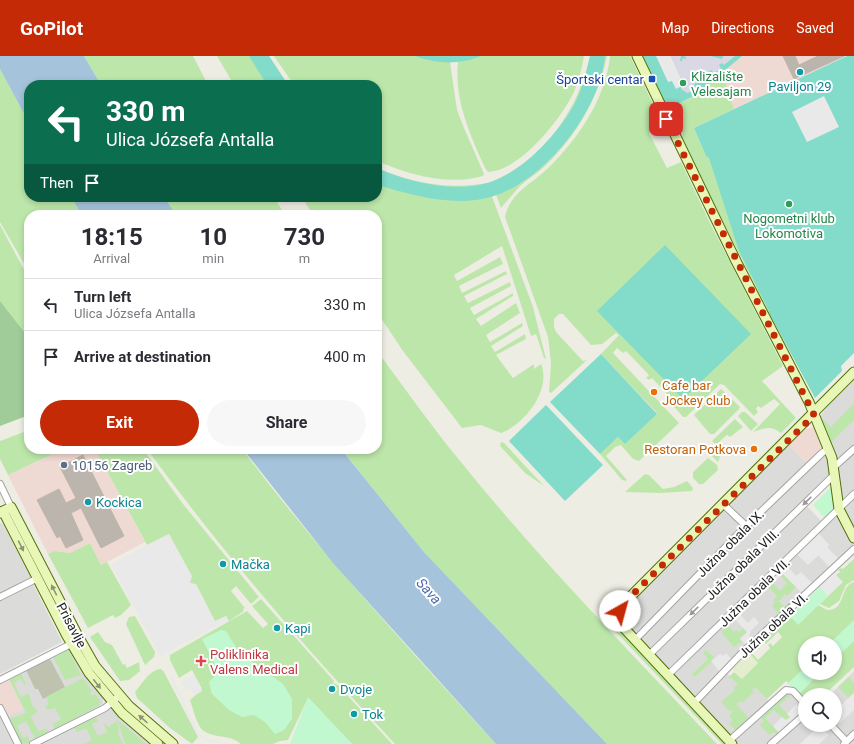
<!DOCTYPE html>
<meta charset="utf-8">
<style>
:root{--surface:#fff;--page:#f7f7f7;--text:#2b2b33;--muted:#7c7c81;--line:#e1e1e2;--accent:#c52a06}
body{margin:0;font-family:Roboto,sans-serif;background:var(--page);color:var(--text);height:100vh;display:flex;flex-direction:column;font-size:15px;white-space:nowrap}
*{box-sizing:border-box;margin:0}
p{font-size:13px;color:var(--muted)}
.icon{flex:none;width:22px;height:22px;fill:none;stroke:currentColor;stroke-width:2;stroke-linecap:round;stroke-linejoin:round}
.map{position:relative;flex:1;overflow:hidden}
.side{position:absolute;left:24px;top:154px;width:358px;height:244px;display:flex;flex-direction:column;background:var(--surface);border-radius:16px;box-shadow:0 2px 6px #0003}
.side>*{flex:none}
.hud{position:absolute;left:24px;top:24px;width:358px;height:122px;border-radius:16px;box-shadow:0 2px 6px #0003;background:#0b6e4f;color:#fff;overflow:hidden}
.buttons{position:absolute;left:798px;top:580px;display:grid;gap:8px}
.buttons a{display:grid;place-items:center;width:44px;height:44px;border-radius:50%;background:var(--surface);box-shadow:0 2px 6px #0003;font-size:20px}
.pin{position:absolute;display:grid;place-items:center;width:34px;height:34px;color:#fff;margin:-17px;border-radius:8px;box-shadow:0 2px 6px #0006}
.me{position:absolute;width:44px;margin:-22px;rotate:38deg;stroke-linejoin:round;filter:drop-shadow(0 0 3px #0008)}
.turn{display:flex;align-items:center;gap:14px;height:84px;padding:0 16px;font-size:18px}
.turn .icon{width:52px;height:52px;stroke-width:2.5}
.turn b{display:block;font-size:28px;line-height:34px}
.then{display:flex;align-items:center;height:38px;padding:0 16px;background:#0003;gap:8px;font-size:15px}
.eta{display:flex;justify-content:space-evenly;align-items:center;height:68px;text-align:center}
.eta b{font-size:24px;font-weight:700;line-height:28px}
.button{display:flex;gap:8px;margin-top:auto;padding:8px 16px}
.button a{flex:1;height:46px;border-radius:24px;background:var(--accent);color:#fff;font-size:16px;font-weight:700;line-height:46px;text-align:center}
.button a+a{background:var(--page);color:var(--text)}
ul{padding:0;list-style:none}
li{display:flex;align-items:center;gap:12px;height:52px;padding:0 16px;border-top:1px solid var(--line)}
li div{flex:1}
li b{display:block;font-size:15px}
li em{font-style:normal}
header{display:flex;align-items:center;gap:24px;box-sizing:border-box;height:56px;padding:0 20px;background:var(--accent);color:#fff}
header strong{font-size:19px}
nav{display:flex;gap:22px;margin-inline-start:auto;font-size:14px}
.map>svg:first-child{display:block}
</style>
<header>
<strong>GoPilot</strong>
<nav><a>Map</a><a>Directions</a><a>Saved</a></nav>
</header>
<div class="map">
<svg width="854" height="688" viewBox="0 0 854 688">
<rect width="100%" height="100%" fill="#eeede3"/>
<!-- residential -->
<g fill="#dbdbda">
<path d="M854,320V477L841,449L819,362L836,339Z"/>
<path d="M788,388L810,410L821,399L829,402L832,417L803,446L822,466L797,492L811,506L829,489L818,477L837,461L840,462L854,490L724,614L738,628L755,631L773,649L786,637L789,636L792,638L805,652V669H835V639H830L854,615V688H735L625,570L623,562L626,550Z"/>
<path d="M0,467L3,468L31,522L0,537Z"/>
<path d="M33,528L62,586L0,618V545Z"/>
<path d="M69,592L103,641V648L91,657L29,688H20L7,661L23,653L8,621Z"/>
<path d="M110,653L116,655L153,688H39Z"/>
<path d="M0,661L14,688H0Z"/>
</g>
<!-- commercial -->
<g fill="#efd9d3">
<path d="M645,0H847L734,53L721,17L692,42L675,49Z"/>
<path d="M814,371L825,390L807,407L788,388L802,374Z"/>
<path d="M63,393H95L145,486L101,509L90,487L70,497L54,495L48,498L8,419Z"/>
<path d="M8,621L24,653L7,661L0,647V626Z"/>
</g>
<!-- construction -->
<path fill="#bfc2af" d="M50,603L65,631L43,643L38,633H35L26,614Z"/>
<!-- farmland -->
<path fill="#e5edcf" d="M747,595L758,607L742,623L730,611Z"/>
<!-- grass -->
<g fill="#bde7aa">
<path d="M84,0H193L208,29H101Z"/>
<path d="M217,0H269L288,29H234Z"/>
<path d="M274,0H415L432,5L450,6L457,54L464,72L484,118L483,120C447,130 410,119 377,105V29H294Z"/>
<path d="M481,0H584C582,12 579,24 574,36C561,63 520,115 488,116L485,112C470,78 454,44 458,6Z"/>
<path d="M590,0H607C598,43 577,79 545,110C537,118 527,123 519,131C513,138 507,145 501,152L491,126C543,104 578,55 590,0Z"/>
<path d="M610,0H630L664,71L649,77L667,112L681,106L710,167L783,310L762,325L796,362L781,377C771,369 765,372 753,376L780,348L774,343L761,352L758,350L756,353L758,356L754,360L724,329L720,328L686,361H683L671,347L673,344L652,322L649,324L646,322L649,319L626,295L623,297L617,292L613,297L679,367L639,405L633,403L621,389L615,391L606,400L627,424L626,425L622,424L600,398L618,381L625,388L657,357L601,298L619,279L616,277L602,288L591,289L563,258H559L554,263V271L556,276L583,305L587,304L551,337L549,336L551,307L548,281L505,161C510,137 530,129 546,114C577,85 606,42 610,0Z"/>
<path d="M0,13L29,67V141H71L82,159H29V216L0,166Z"/>
<path d="M722,17L734,53L694,72L706,100L709,101L770,255L769,257L681,82L683,79L680,63L685,60L679,58L677,48L692,42Z"/>
<path d="M377,112C411,127 450,134 487,127L533,251L546,303L544,302L536,278L531,280L502,190L454,219L457,225L500,201L503,208L459,230L462,237L506,215L507,218L464,240L468,247L510,226L511,230L470,252L474,259L513,237V240L476,263L481,270L516,247L520,257L486,279L490,286L522,267L523,270L491,290L495,296L525,278L526,283L496,299L513,322L534,308V313L541,308C552,334 524,369 501,377L481,369L462,372L403,295L377,256V159H313L302,141H377Z"/>
<path d="M164,141H274L285,159H176Z"/>
<path d="M0,169L23,212L29,220V282L0,245Z"/>
<path d="M377,295C405,332 431,370 461,406C541,505 630,596 717,688H607L424,496L341,393H377Z"/>
<path d="M721,333L740,351L739,353L714,378H710L694,359Z"/>
<path d="M854,347V364L830,387L821,365L823,363L831,371Z"/>
<path d="M742,356H745L758,368L751,375L738,360Z"/>
<path d="M735,363L743,371L730,381L727,379L720,385L722,388L716,396L720,401L718,406L711,399L715,388L712,385Z"/>
<path d="M29,374V393H63L8,419L0,403V385Z"/>
<path d="M501,386L504,387L544,430L525,417L500,390Z"/>
<path d="M95,393H143L183,448L259,541L251,548L236,530L231,535L245,552L243,553L244,555L229,565L226,560L215,566L196,529L190,527V522L169,478L147,489Z"/>
<path d="M147,393H242C320,497 409,593 496,688H395C307,594 223,497 147,393Z"/>
<path d="M708,402L717,409L718,414L703,428H699L693,422V416Z"/>
<path d="M645,418L649,419L663,433L674,431L687,425L693,432L692,435L661,437L625,436Z"/>
<path d="M90,487L101,509L107,506L131,549L121,559L115,562L113,559L88,572L48,498L54,495L70,497Z"/>
<path d="M854,503V524L846,529L839,545L829,552L820,548L842,526L836,519L840,516L838,514L841,512L843,513Z"/>
<path d="M783,518L796,531L787,540L785,538L779,545L784,551L791,544L793,546L779,558L772,550L775,547L773,544L777,540L768,531L773,527L780,535L787,527L781,520Z"/>
<path d="M854,526V578L835,587H805V617L794,633L786,625L767,643L755,631L752,634L754,636L742,647L740,645L736,648L749,662L736,675L729,667L733,664L729,660L733,655L731,654L730,656L721,646L735,634L733,632L738,628L731,622H728L734,616L742,623L758,607L749,597L757,589L760,593L757,592L752,597L758,604L770,592L768,589L770,587L773,590L782,581L778,576L766,588L764,586L760,590L758,588L790,560L798,568L818,549L827,554C846,555 840,529 854,526Z"/>
<path d="M261,543L334,625L333,627L338,629L392,688H352L308,642L288,684L280,685L273,688H241C230,677 209,684 200,671C195,663 193,652 190,644L202,633L192,614L179,622L170,604V599L247,555L263,572L268,568L252,550Z"/>
<path d="M600,559L612,564L729,688H722Z"/>
<path d="M135,560L155,596L154,601L145,609L126,568L129,561Z"/>
<path d="M728,569L734,576L737,574L739,576L743,572L747,576L740,582L742,585L734,591L721,576Z"/>
<path d="M98,576L105,586L112,589L123,609L125,608L127,612L139,606L140,615L129,624L120,625L90,581Z"/>
<path d="M854,580V611L824,639H805V644L795,634L815,617H835V590Z"/>
<path d="M68,593L81,619L65,624L53,601Z"/>
<path d="M706,594L714,601L711,605L713,607H710L695,621L692,618L708,603L703,597Z"/>
<path d="M161,613L164,616L198,681L192,688L170,672L137,642L135,636C142,628 150,613 161,613Z"/>
<path d="M21,617L26,628L24,629L21,623L14,627L21,641L29,637L32,649L38,655L31,661L38,675L47,673L49,676L35,683L26,665L17,670L23,682L28,680L30,686L26,688L21,687L9,663L26,657L9,623Z"/>
<path d="M849,621L854,627V636L848,642L838,631Z"/>
<path d="M83,622L92,635L90,636L91,639L95,638L100,644V649L55,673L53,668L61,663L55,652L47,654L45,650L49,648L46,641Z"/>
<path d="M785,639H791L779,649L790,661L786,665L774,654L765,662L779,677L776,678L774,676L770,679L760,669L764,665L761,662Z"/>
<path d="M96,661L98,665L92,668L98,680L107,676L104,669L106,668L108,671L117,665L119,673L118,677L123,688H83L92,684L86,672L77,676L74,671Z"/>
<path d="M118,665H119L146,688H125Z"/>
</g>
<!-- forest -->
<path fill="#9fcc99" d="M0,245L29,282V359L0,370Z"/>
<!-- park -->
<g fill="#c1f8d0">
<path d="M832,430L834,452L825,462L813,449Z"/>
<path d="M820,531L828,540L798,569L790,560Z"/>
<path d="M854,564V585L835,603V587H830Z"/>
<path d="M221,574L226,575L239,596L283,628L292,643V663L284,674L275,678L265,666L254,659L242,661L229,654L212,638L209,626L219,616L202,583Z"/>
<path d="M805,611V617H820L799,638L788,627Z"/>
<path d="M308,641L352,688H290Z"/>
</g>
<!-- pitch -->
<g fill="#83dbca">
<path d="M249,0H269L288,29H267Z"/>
<path d="M415,0H481C461,9 435,8 415,0Z"/>
<path d="M590,0H605C600,58 536,138 476,144C442,148 409,138 377,129V112C409,126 452,137 487,127C521,118 557,79 574,49C582,34 586,17 590,0Z"/>
<path d="M643,0H742L694,40L673,50L669,55Z"/>
<path d="M847,0H854V297L841,310L842,315L815,342L769,257V255L739,195L709,102L706,100L694,72Z"/>
<path d="M665,189L751,278L683,343L597,255Z"/>
<path d="M601,298L657,358L625,388L618,381L600,398L550,346Z"/>
<path d="M546,349L603,409L565,445L509,385Z"/>
</g>
<!-- parking -->
<g fill="#e9e9e9">
<path d="M656,0H671L684,29L676,33L672,25L668,26Z"/>
<path d="M824,40L839,71L807,86L792,56Z"/>
<path d="M800,359L804,364L753,414L750,410Z"/>
<path d="M169,478L192,520L190,527L196,528L215,565L226,560L228,564L160,600L111,508Z"/>
<path d="M819,478L829,489L827,491L838,502L829,511L818,499L808,509L797,498Z"/>
<path d="M786,509L796,520L801,516L813,528L802,537L783,518L760,540L757,537Z"/>
<path d="M837,513L840,516L836,519L843,526L828,540L820,531Z"/>
<path d="M737,555L748,567L754,561L759,567L750,575L751,576L749,579L752,583L746,589L740,583L747,576L732,560Z"/>
<path d="M726,597L732,604L720,616L711,605L720,598L723,600Z"/>
<path d="M171,618L199,678L209,684L230,688L208,686L196,677L169,619Z"/>
<path d="M194,619L202,635L194,640L190,632L186,634L181,626Z"/>
<path d="M854,637V654L840,667L835,661V655Z"/>
<path d="M796,648L802,655L779,677L773,670L782,661L786,664L790,661L787,658Z"/>
<path d="M820,669L829,679L819,688H800Z"/>
</g>
<!-- plaza -->
<g fill="#dad8e4">
<path d="M671,0H681L680,5H682L683,2L686,3V1L684,0H711L722,3L723,0H735L724,9L722,7L719,9L721,12L714,17L711,14L691,31L693,35L687,37L681,33V31L684,29Z"/>
<path d="M677,48L679,58L685,60L680,63L683,79L681,82L669,55Z"/>
</g>
<!-- water -->
<g fill="#a5c4db">
<path d="M0,0H84L101,29H29V67L0,13Z"/>
<path d="M71,141H164L176,159H82Z"/>
<path d="M243,393H341L424,496L607,688H496L333,507Z"/>
</g>
<!-- building -->
<g fill="#bbb5ad" stroke="#bfb6a6">
<path d="M783,0H795L799,9L818,0H844L794,23Z"/>
<path d="M83,399L124,480L101,492L81,452L71,457L83,484L66,492L60,480L57,482L37,444L59,433L66,447L76,442L60,411Z"/>
</g>
<g fill="none" stroke-linecap="round" stroke-linejoin="round">
<!-- street casing -->
<g stroke="#a4a4a4" stroke-width="8">
<g id="street">
<path d="M834,411L854,393"/>
<path d="M0,428L11,451"/>
<path d="M724,449L746,470"/>
<path d="M0,541L38,522"/>
<path d="M635,584L746,470L822,397L828,393"/>
<path d="M649,599L835,418"/>
<path d="M668,619L854,438"/>
<path d="M0,624L71,588"/>
<path d="M694,647L740,599L854,493"/>
<path d="M0,652L18,688"/>
<path d="M831,669L846,685"/>
<path d="M729,685L786,634L793,635L805,648"/>
<path d="M33,688L105,652L119,640"/>
<path d="M771,688L805,658"/>
<path d="M844,688L854,678"/>
</g>
</g>
<!-- secondary casing -->
<g stroke="#517108" stroke-width="11">
<g id="secondary">
<path d="M637,0L736,205L809,346L832,402L839,453L854,482"/>
<path d="M3,455L67,580L89,617L122,657L158,688"/>
<path d="M0,457L11,451L78,580L95,610L129,650L173,688"/>
<path d="M732,688L624,572C619,563 618,554 625,546L854,316"/>
</g>
</g>
<!-- street -->
<use href="#street" stroke="#fff" stroke-width="6"/>
<!-- secondary -->
<use href="#secondary" stroke="#e8f7b8" stroke-width="9"/>
</g>
<!-- one-way arrows -->
<defs><path id="oneway-solid" d="M-6-.8H1V-3.2L6.5 0L1 3.2V.8H-6Z"/></defs>
<g fill="#999">
<use href="#oneway-solid" transform="translate(807 445) rotate(136)"/>
<use href="#oneway-solid" transform="translate(694 555) rotate(136)"/>
</g>
<g fill="#8d9572">
<use href="#oneway-solid" transform="translate(21 490) rotate(63)"/>
<use href="#oneway-solid" transform="translate(54 534) rotate(-117)"/>
<use href="#oneway-solid" transform="translate(97 628) rotate(52)"/>
<use href="#oneway-solid" transform="translate(143 663) rotate(-138)"/>
</g>
<g fill="none" stroke-linecap="round" stroke-linejoin="round">
<!-- route -->
<path stroke="#c52a06" stroke-width="7" stroke-dasharray="0 12.6" d="M620,555L625,546L814,359L666,63"/>
</g>
<!-- markers -->
<g fill="#0f9aa8" stroke="#fff" stroke-width="1.5">
<circle cx="800" cy="16" r="4"/>
<circle cx="88" cy="446" r="4"/>
<circle cx="223" cy="508" r="4"/>
<circle cx="277" cy="572" r="4"/>
<circle cx="332" cy="633" r="4"/>
<circle cx="354" cy="658" r="4"/>
</g>
<rect fill="#1a4fb4" stroke="#fff" stroke-width="1.5" x="648" y="19" width="8" height="8" rx="2"/>
<g fill="#2e9e5b" stroke="#fff" stroke-width="1.5">
<circle cx="683" cy="27" r="4"/>
<circle cx="789" cy="148" r="4"/>
</g>
<g fill="#e8710a" stroke="#fff" stroke-width="1.5">
<circle cx="654" cy="336" r="4"/>
<circle cx="754" cy="393" r="4"/>
</g>
<circle fill="#5c6f8a" stroke="#fff" stroke-width="1.5" cx="64" cy="409" r="4"/>
<path fill="#e0444e" stroke="#fff" stroke-width="1.5" d="M199 599h4v4h4v4h-4v4h-4v-4h-4v-4h4z"/>
<g text-anchor="middle" stroke-width="4" stroke-linejoin="round" paint-order="stroke">
<!-- leisure labels -->
<g font-size="13" fill="#27864d" stroke="#fff" text-anchor="start">
<text x="691" y="25">Klizalište<tspan x="691" dy="15">Velesajam</tspan></text>
<text x="789" y="167" text-anchor="middle">Nogometni klub<tspan x="789" dy="15">Lokomotiva</tspan></text>
</g>
<!-- transit labels -->
<g font-size="13" fill="#164399" stroke="#fff" text-anchor="end">
<text x="644" y="28">Športski centar</text>
</g>
<!-- culture labels -->
<g font-size="13" fill="#0d838f" stroke="#fff" text-anchor="start">
<text x="800" y="35" text-anchor="middle">Paviljon 29</text>
<text x="96" y="451">Kockica</text>
<text x="231" y="513">Mačka</text>
<text x="285" y="577">Kapi</text>
<text x="340" y="638">Dvoje</text>
<text x="362" y="663">Tok</text>
</g>
<!-- food labels -->
<g font-size="13" fill="#c56008" stroke="#fff" text-anchor="start">
<text x="662" y="334">Cafe bar<tspan x="662" dy="15">Jockey club</tspan></text>
<text x="746" y="398" text-anchor="end">Restoran Potkova</text>
</g>
<!-- service labels -->
<g font-size="13" fill="#4e5e75" stroke="#fff" text-anchor="start">
<text x="72" y="414">10156 Zagreb</text>
</g>
<!-- street labels -->
<g font-size="13" fill="#1d1d1d" stroke="#fff">
<text transform="translate(730 487) rotate(-45)" y="5">Južna obala IX.</text>
<text transform="translate(742 508) rotate(-44)" y="5">Južna obala VIII.</text>
<text transform="translate(754 536) rotate(-44)" y="5">Južna obala VII.</text>
<text transform="translate(72 569) rotate(62)" y="5">Prisavlje</text>
<text transform="translate(773 569) rotate(-43)" y="5">Južna obala VI.</text>
</g>
<!-- health labels -->
<g font-size="13" fill="#be3a42" stroke="#fff" text-anchor="start">
<text x="210" y="603">Poliklinika<tspan x="210" dy="15">Valens Medical</tspan></text>
</g>
<!-- water labels -->
<g font-size="14" font-style="italic" fill="#4d69aa" stroke="#fff">
<text transform="translate(429 535) rotate(48)" y="5">Sava</text>
</g>
</g>
</svg>
<div class="buttons">
<a><svg class="icon" aria-label="sound" viewBox="0 0 24 24"><path d="M4 9h4l5-4v14l-5-4H4zM17 9q2 3 0 6"/></svg></a>
<a><svg class="icon" aria-label="search" viewBox="0 0 24 24"><circle cx="10" cy="10" r="6"/><path d="M15 15l6 6"/></svg></a>
</div>
<div class="pin" style="left:666px;top:63px;background:#d93025"><svg class="icon" aria-label="arrive" viewBox="0 0 24 24"><path d="M6 21V4h12l-3 4 3 4H6"/></svg></div>
<svg class="me" style="left:620px;top:555px" viewBox="-20 -20 40 40"><circle r="19" fill="#fff"/><path d="M0-13L10 11 0 6-10 11z" fill="#c52a06"/></svg>
<div class="hud">
<div class="turn"><svg class="icon" aria-label="left" viewBox="0 0 24 24"><path d="M17 20v-9H6M10 6l-5 5 5 5"/></svg><div><b>330 m</b>Ulica Józsefa Antalla</div></div>
<div class="then">Then<svg class="icon" aria-label="arrive" viewBox="0 0 24 24"><path d="M6 21V4h12l-3 4 3 4H6"/></svg></div>
</div>
<section class="side">
<div class="eta">
<div><b>18:15</b><p>Arrival</p></div>
<div><b>10</b><p>min</p></div>
<div><b>730</b><p>m</p></div>
</div>
<ul>
<li><svg class="icon" aria-label="left" viewBox="0 0 24 24"><path d="M17 20v-9H6M10 6l-5 5 5 5"/></svg><div><b>Turn left</b><p>Ulica Józsefa Antalla</p></div><em>330 m</em></li>
<li><svg class="icon" aria-label="arrive" viewBox="0 0 24 24"><path d="M6 21V4h12l-3 4 3 4H6"/></svg><div><b>Arrive at destination</b></div><em>400 m</em></li>
</ul>
<div class="button"><a>Exit</a><a>Share</a></div>
</section>
</div>
